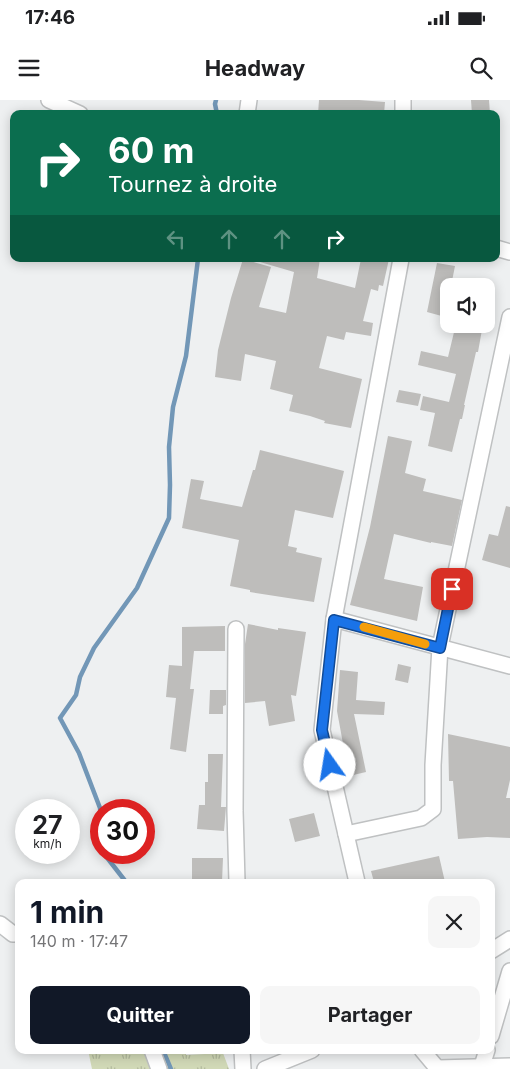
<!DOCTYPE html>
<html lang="fr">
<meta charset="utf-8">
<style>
:root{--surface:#fff;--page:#f6f6f6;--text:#202124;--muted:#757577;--accent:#111827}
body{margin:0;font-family:Inter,sans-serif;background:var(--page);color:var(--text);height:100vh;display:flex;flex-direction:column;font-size:19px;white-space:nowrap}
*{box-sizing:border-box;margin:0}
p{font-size:16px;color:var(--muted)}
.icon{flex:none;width:28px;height:28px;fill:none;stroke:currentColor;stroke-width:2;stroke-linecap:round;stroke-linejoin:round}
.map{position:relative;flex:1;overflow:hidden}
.sheet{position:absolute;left:15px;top:779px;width:480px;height:175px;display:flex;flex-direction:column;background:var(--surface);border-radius:10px;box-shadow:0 2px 12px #0003}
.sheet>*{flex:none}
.banner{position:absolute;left:10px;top:10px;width:490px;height:152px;border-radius:10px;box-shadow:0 2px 12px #0003;background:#0b6e4f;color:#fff;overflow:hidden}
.tools{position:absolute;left:440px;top:178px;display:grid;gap:10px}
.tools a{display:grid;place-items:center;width:55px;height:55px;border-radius:10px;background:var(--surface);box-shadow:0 2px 12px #0003;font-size:25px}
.speed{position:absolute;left:15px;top:699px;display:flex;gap:10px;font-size:25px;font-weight:700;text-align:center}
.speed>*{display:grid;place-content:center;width:65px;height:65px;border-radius:50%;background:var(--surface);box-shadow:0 2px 12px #0003;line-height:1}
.speed small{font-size:12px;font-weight:400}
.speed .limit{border:8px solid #d22;background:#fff;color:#111}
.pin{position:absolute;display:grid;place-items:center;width:42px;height:42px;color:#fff;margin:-21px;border-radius:10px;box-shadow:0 2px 8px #0006}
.me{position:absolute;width:55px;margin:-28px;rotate:347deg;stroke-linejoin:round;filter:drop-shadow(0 0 4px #0008)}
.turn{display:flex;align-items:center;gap:18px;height:105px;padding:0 15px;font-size:22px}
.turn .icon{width:65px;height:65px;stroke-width:2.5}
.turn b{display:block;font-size:35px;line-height:42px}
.lanes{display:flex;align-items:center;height:48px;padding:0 15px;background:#0003;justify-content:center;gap:25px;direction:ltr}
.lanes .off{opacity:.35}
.round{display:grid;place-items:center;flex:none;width:52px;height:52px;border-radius:10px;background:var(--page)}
.overview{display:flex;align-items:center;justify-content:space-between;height:85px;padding:0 15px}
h1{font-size:30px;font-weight:700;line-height:38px;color:var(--accent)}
.primary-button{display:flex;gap:10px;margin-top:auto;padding:10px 15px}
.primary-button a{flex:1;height:58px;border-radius:10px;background:var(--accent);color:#fff;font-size:20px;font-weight:700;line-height:58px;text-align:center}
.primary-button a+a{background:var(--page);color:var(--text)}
.status{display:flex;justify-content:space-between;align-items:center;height:35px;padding:0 25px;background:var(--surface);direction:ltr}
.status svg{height:14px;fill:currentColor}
header{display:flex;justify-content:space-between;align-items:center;height:65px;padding:0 15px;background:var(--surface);font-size:22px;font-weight:700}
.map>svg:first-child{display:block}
</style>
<div class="status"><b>17:46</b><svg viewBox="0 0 49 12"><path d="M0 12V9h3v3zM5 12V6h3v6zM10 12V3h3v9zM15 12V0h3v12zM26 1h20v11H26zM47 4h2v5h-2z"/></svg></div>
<header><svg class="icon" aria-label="menu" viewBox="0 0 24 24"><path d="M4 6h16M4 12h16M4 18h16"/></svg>Headway<svg class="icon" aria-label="search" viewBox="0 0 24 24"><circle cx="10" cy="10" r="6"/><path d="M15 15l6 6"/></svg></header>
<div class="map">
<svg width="510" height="969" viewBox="0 0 510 969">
<defs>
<pattern id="grass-tufts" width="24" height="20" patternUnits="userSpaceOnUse" patternTransform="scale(1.25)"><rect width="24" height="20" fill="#d1d9b7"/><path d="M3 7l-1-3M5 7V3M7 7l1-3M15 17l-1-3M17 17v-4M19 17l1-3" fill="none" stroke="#b3ba9e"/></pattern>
</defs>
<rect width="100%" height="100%" fill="#eef0f1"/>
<!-- grass -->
<path fill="url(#grass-tufts)" d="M88,950H186V955L223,953L229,969H92Z"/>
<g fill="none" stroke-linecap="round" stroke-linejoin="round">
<!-- stream -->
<g stroke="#7297b7" stroke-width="4.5">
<path d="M216,0L215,4L217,14"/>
<path d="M101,718L100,708L79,653L60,618L76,595L80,577L94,548L137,488L169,418L170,385L169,347L173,307L186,256L198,159"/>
<path d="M105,752V755L126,782"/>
<path d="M163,950L171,969"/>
</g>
</g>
<!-- building -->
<g fill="#bebdbb">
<path d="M319,0H359L385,2L384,14H318Z"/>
<path d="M471,0H489L490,14H472Z"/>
<path d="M243,159L271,167L259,207L286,213L294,172L260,162V159H320L317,178L355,188L361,159H389L383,186L379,185L378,191L371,189L363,221L373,223L371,236L346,232L344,240L327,236L319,268L362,279L351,328L324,323L325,321L310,316L289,311L293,295L270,289L276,261L245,254L241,281L215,277L218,250L231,198Z"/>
<path d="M437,163L455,166L451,186H449V218L427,212Z"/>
<path d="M456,224H483L478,252H476L464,305H465L462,319H460L452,352L428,346L435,313L420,310L423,296L449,302L456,274L418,265L421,251L448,257Z"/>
<path d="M399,290L421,294L418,306L396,302Z"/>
<path d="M388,336L412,341L405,373L426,379L423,391L462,400L452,446L431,442V443L394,434L384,479L423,487L417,521L350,505L370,427Z"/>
<path d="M260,350L344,371L333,418L295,410L288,446L297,448L296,452L322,458L314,502L250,492V490L230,486L239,440L182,428L191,379L204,381L200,399L242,407L253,370H255Z"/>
<path d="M506,406L510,407V468L482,460L489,434L498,436Z"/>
<path d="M248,524L278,530V528L306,532L296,596L291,595L295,621L269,626L265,601L245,603V544Z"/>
<path d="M225,526V551H194L190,589H194L186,652L170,649L176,598L166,597L169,565L182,566V527Z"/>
<path d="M398,564L411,567L408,583L395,580Z"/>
<path d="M340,570L358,572L356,600L385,602L384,615L354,614L366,672L349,676L337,611Z"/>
<path d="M210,590H226V605L223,606V614H209Z"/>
<path d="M448,634L510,647V680L506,698H510V738L487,737L458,739L453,681H449Z"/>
<path d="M208,654H223L221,707H226L224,731L197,729L199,705H205V682H208Z"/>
<path d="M314,713L320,736L295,742L289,719Z"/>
<path d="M439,756L445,782H374L371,771Z"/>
<path d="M192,758H223L222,782H198V781H192Z"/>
</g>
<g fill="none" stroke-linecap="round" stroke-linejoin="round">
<!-- minor casing -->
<g stroke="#bfc1c2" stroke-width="18">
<g id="minor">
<path d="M49,0L80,14"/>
<path d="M403,0V14"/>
<path d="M247,14L249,0"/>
<path d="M496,148L510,152"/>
<path d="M334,519L510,566"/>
<path d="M236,529L235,711L237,782"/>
<path d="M346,734L421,718L433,709V665L440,547L510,217"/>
<path d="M357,782L322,630L334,519L401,159"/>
<path d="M0,824L13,834L19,833"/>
<path d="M491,851L510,839"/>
<path d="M491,936L510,871"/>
<path d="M152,950L159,969"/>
<path d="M242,950L243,969"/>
<path d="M422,950L438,969"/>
<path d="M437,968L510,966"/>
<path d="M265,969L312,950"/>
<path d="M481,969L487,950"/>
</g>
</g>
<!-- minor -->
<use href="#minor" stroke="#fff" stroke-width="15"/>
</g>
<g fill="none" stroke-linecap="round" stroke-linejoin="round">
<!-- route casing -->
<g stroke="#114b97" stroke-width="12">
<path id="route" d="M330,665L322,630L334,520L440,548L452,489"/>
</g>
<!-- route -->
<use href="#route" stroke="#1a73e8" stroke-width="9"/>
<!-- slow -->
<path stroke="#f59e0b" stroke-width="9" d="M364,527L425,544"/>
</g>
</svg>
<div class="tools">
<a><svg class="icon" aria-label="sound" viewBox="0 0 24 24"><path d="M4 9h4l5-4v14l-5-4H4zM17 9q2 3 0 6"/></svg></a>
</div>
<div class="speed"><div>27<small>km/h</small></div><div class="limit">30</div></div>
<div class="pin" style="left:452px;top:489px;background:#d93025"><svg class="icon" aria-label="arrive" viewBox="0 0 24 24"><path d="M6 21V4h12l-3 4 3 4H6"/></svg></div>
<svg class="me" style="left:330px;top:665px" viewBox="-20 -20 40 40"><circle r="19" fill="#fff"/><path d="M0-13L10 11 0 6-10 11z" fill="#1a73e8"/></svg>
<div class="banner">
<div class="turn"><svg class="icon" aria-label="right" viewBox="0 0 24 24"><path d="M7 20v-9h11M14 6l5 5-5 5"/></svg><div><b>60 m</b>Tournez à droite</div></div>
<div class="lanes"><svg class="icon off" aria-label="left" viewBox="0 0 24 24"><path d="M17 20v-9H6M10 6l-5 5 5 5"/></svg><svg class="icon off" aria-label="ahead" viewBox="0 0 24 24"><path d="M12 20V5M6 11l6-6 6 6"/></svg><svg class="icon off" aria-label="ahead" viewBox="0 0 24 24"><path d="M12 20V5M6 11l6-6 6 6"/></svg><svg class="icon" aria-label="right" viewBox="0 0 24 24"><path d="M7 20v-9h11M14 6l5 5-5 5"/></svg></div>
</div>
<section class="sheet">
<div class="overview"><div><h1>1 min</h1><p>140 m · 17:47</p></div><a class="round"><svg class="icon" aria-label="close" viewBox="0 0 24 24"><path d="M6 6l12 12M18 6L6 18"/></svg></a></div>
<div class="primary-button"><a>Quitter</a><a>Partager</a></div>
</section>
</div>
